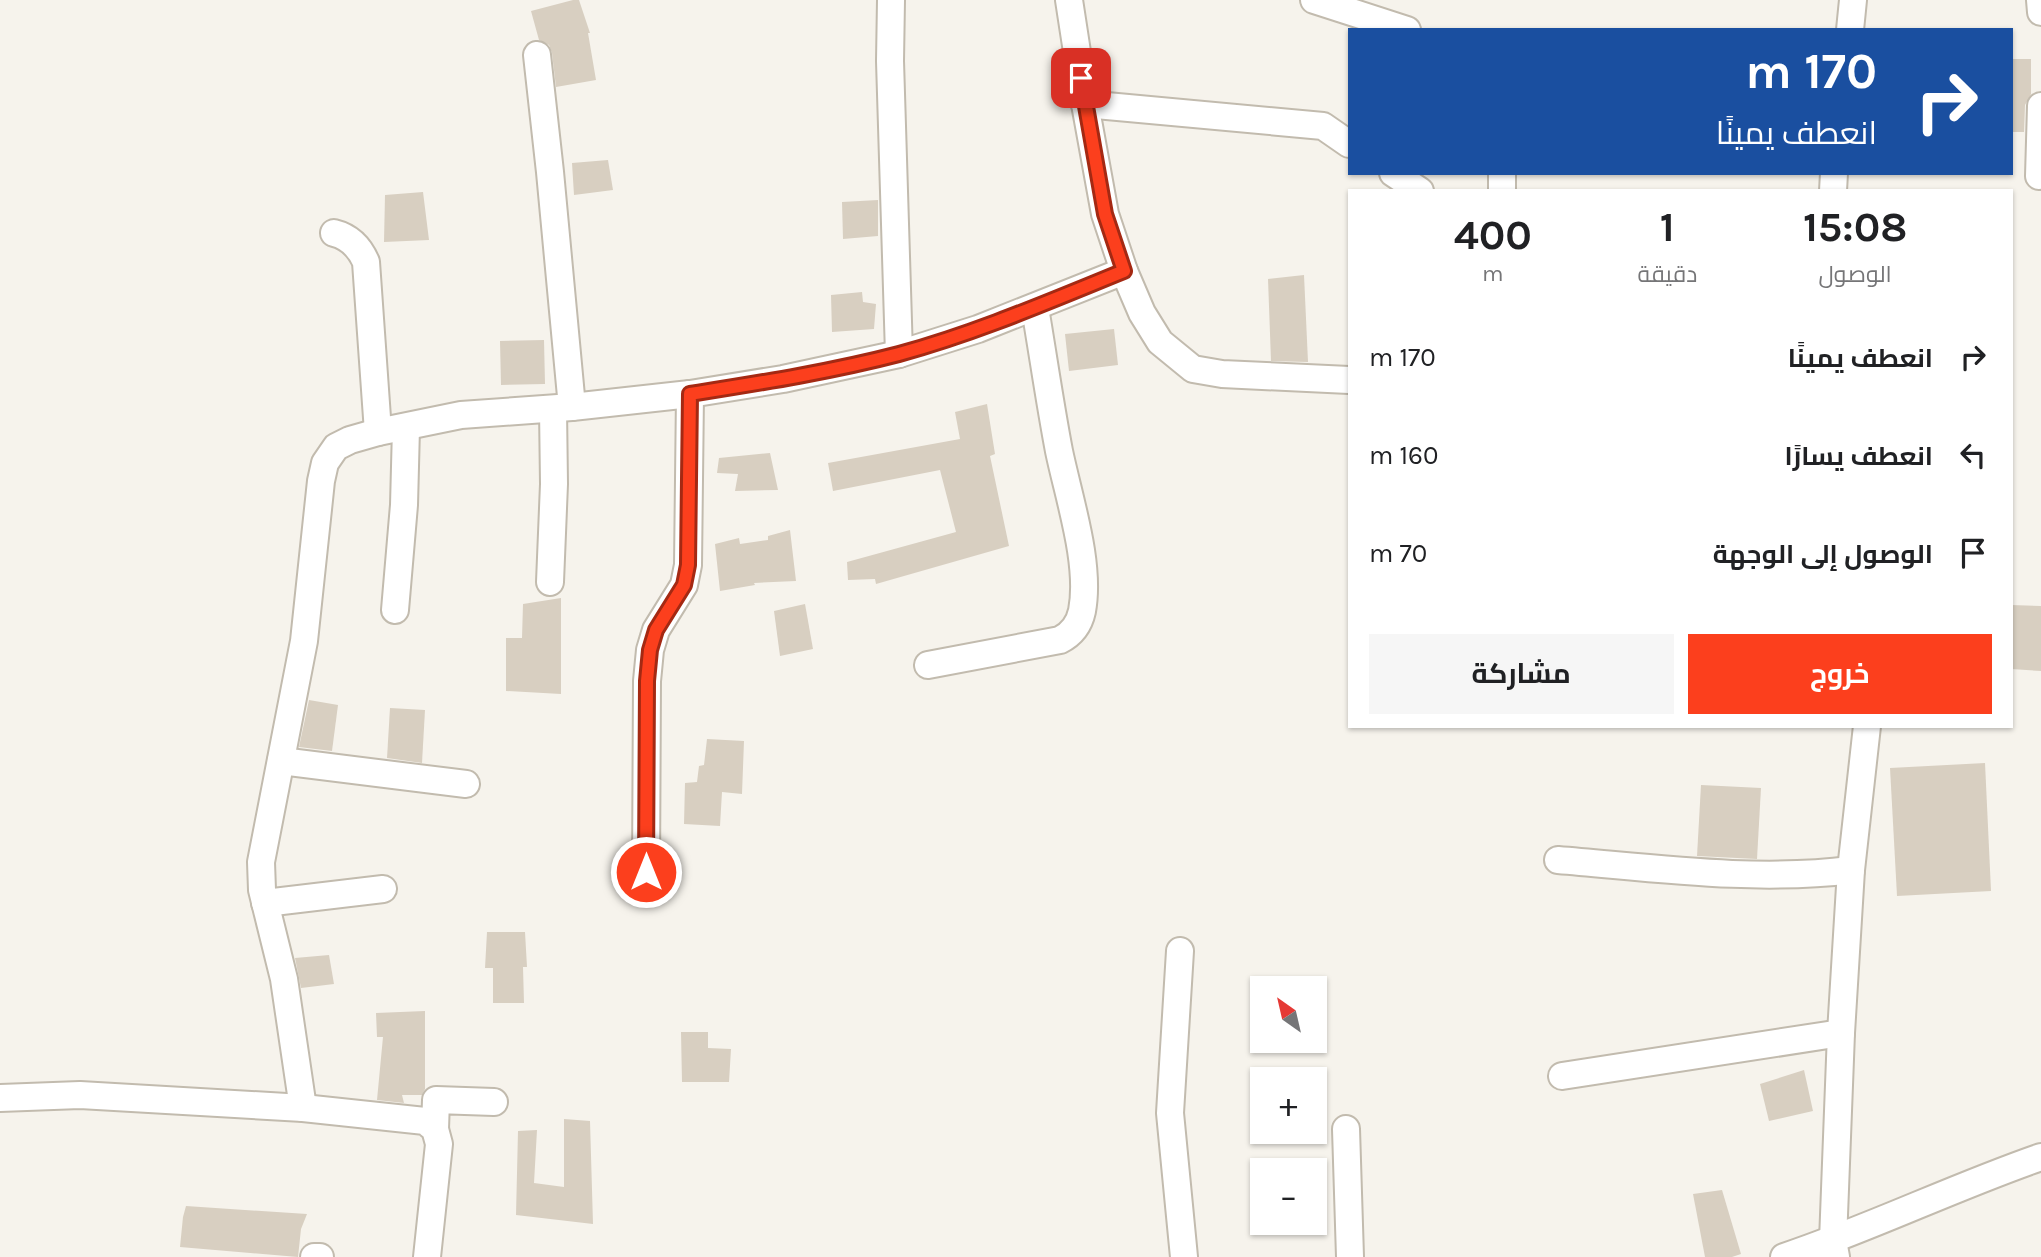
<!DOCTYPE html>
<html lang="ar">
<meta charset="utf-8">
<style>
:root{--surface:#fff;--page:#f6f6f6;--text:#202124;--muted:#757577;--accent:#fc3f1d}
body{margin:0;font-family:Karla,Cairo,sans-serif;background:var(--page);color:var(--text);direction:rtl;height:100vh;display:flex;flex-direction:column;font-size:26px;white-space:nowrap}
*{box-sizing:border-box;margin:0}
p{font-size:23px;color:var(--muted)}
.icon{flex:none;width:38px;height:38px;fill:none;stroke:currentColor;stroke-width:2;stroke-linecap:round;stroke-linejoin:round}
.map{position:relative;flex:1;overflow:hidden;direction:ltr}
.panel{position:absolute;left:1348px;top:189px;width:665px;height:539px;display:flex;flex-direction:column;background:var(--surface);border-radius:0px;box-shadow:0 2px 5px #0004;direction:rtl}
.panel>*{flex:none}
.top-card{position:absolute;left:1348px;top:28px;width:665px;height:147px;border-radius:0px;box-shadow:0 2px 5px #0004;direction:rtl;background:#1a4fa0;color:#fff;overflow:hidden}
.needle{width:46px;rotate:326deg}
.fabs{position:absolute;left:1250px;top:976px;display:grid;gap:14px}
.fabs a{display:grid;place-items:center;width:77px;height:77px;border-radius:0px;background:var(--surface);box-shadow:0 2px 5px #0004;font-size:35px}
.pin{position:absolute;display:grid;place-items:center;width:60px;height:60px;color:#fff;margin:-30px;border-radius:14px;box-shadow:0 4px 10px #0006}
.me{position:absolute;width:77px;margin:-38px;rotate:0deg;stroke-linejoin:round;filter:drop-shadow(0 0 5px #0008)}
.turn{display:flex;align-items:center;gap:24px;height:147px;padding:0 21px;font-size:32px}
.turn .icon{width:91px;height:91px;stroke-width:2.5}
.turn b{display:block;font-size:49px;line-height:60px}
.eta{display:flex;justify-content:space-evenly;align-items:center;height:119px;text-align:center}
.eta b{font-size:42px;font-weight:700;line-height:49px}
.button{display:flex;gap:14px;margin-top:auto;padding:14px 21px}
.button a{flex:1;height:80px;border-radius:0px;background:var(--accent);color:#fff;font-size:28px;font-weight:700;line-height:80px;text-align:center}
.button a+a{background:var(--page);color:var(--text)}
ul{padding:0;list-style:none}
li{display:flex;align-items:center;gap:21px;height:98px;padding:0 21px}
li div{flex:1}
li b{display:block;font-size:26px}
li em{font-style:normal}
.map>svg:first-child{display:block}
</style>
<div class="map">
<svg width="2041" height="1257" viewBox="0 0 2041 1257">
<rect width="100%" height="100%" fill="#f6f3ec"/>
<!-- building -->
<g fill="#d8cfc1">
<path d="M573,0H579L590,33H588L596,80L556,87L552,53L549,45L539,40L531,11Z"/>
<path d="M2011,59H2031V94L2025,105L2024,132H2011Z"/>
<path d="M608,160L613,190L574,195L572,163Z"/>
<path d="M423,192L429,240L384,242L385,195Z"/>
<path d="M878,200V236L843,239L842,202Z"/>
<path d="M1304,275L1308,362L1271,361L1268,279Z"/>
<path d="M862,292L863,302L876,304L874,329L832,332L831,295Z"/>
<path d="M1114,329L1118,365L1069,371L1065,334Z"/>
<path d="M544,340L545,384L501,385L500,341Z"/>
<path d="M987,404L995,454L990,456L1009,546L876,584L875,579L848,580L847,562L956,532L940,470L833,491L828,463L960,439L955,412Z"/>
<path d="M770,453L778,490L735,491L738,474L717,473L719,458Z"/>
<path d="M790,530L796,581L754,583L755,585L720,591L715,544L739,538L740,544L768,540V536Z"/>
<path d="M561,598V694L506,691V638H522L523,604Z"/>
<path d="M805,604L813,649L780,656L774,611Z"/>
<path d="M2011,605L2041,606V671L2011,669Z"/>
<path d="M309,700L338,705L332,751L299,747Z"/>
<path d="M390,708L425,710L422,763L387,758Z"/>
<path d="M707,739L744,741L742,794L722,792L720,826L684,824L685,783L697,782L699,766L704,765Z"/>
<path d="M1985,763L1991,891L1897,896L1890,768Z"/>
<path d="M1701,785L1761,788L1757,859L1697,856Z"/>
<path d="M487,932H525L527,967H523L524,1003H493V968H485Z"/>
<path d="M329,955L334,984L301,988L295,958Z"/>
<path d="M425,1011V1089L422,1095H402L404,1103L377,1100L383,1037H377L376,1013Z"/>
<path d="M681,1032H708V1048L731,1049L729,1082H682Z"/>
<path d="M1804,1070L1813,1111L1769,1121L1760,1084Z"/>
<path d="M564,1119L590,1121L593,1224L516,1215L518,1131L537,1130L534,1183L564,1187Z"/>
<path d="M1722,1190L1741,1254L1732,1257H1705L1693,1194Z"/>
<path d="M186,1206L307,1214L301,1229L298,1257L180,1247L183,1217Z"/>
</g>
<g fill="none" stroke-linecap="round" stroke-linejoin="round">
<!-- minor casing -->
<g stroke="#c2bbae" stroke-width="30">
<g id="minor">
<path d="M891,0L890,61L899,354"/>
<path d="M1069,0L1085,104L1105,214L1124,271L1142,313L1160,342L1193,369L1222,374L1349,380"/>
<path d="M1314,0L1407,30"/>
<path d="M2040,0L2041,12"/>
<path d="M1850,30L1853,0"/>
<path d="M537,55L550,172L572,407"/>
<path d="M1085,104L1323,126L1349,144"/>
<path d="M1393,173L1420,191"/>
<path d="M2039,176L2041,106"/>
<path d="M1502,191V173"/>
<path d="M1833,191L1834,173"/>
<path d="M334,233C350,237 360,248 366,262L378,432"/>
<path d="M550,582L554,484L553,409"/>
<path d="M395,610L404,505L406,428"/>
<path d="M928,665L1060,640C1072,634 1079,625 1082,611C1091,564 1069,499 1059,451C1050,404 1043,355 1035,308"/>
<path d="M281,761L466,784"/>
<path d="M1558,860C1655,868 1755,882 1851,870"/>
<path d="M646,872L647,681L650,650L656,630L684,585L688,565L690,394"/>
<path d="M265,903L383,889"/>
<path d="M1180,951L1170,1113L1184,1257"/>
<path d="M1562,1076L1841,1033"/>
<path d="M0,1098L80,1095L303,1108L425,1121L435,1129L439,1144L427,1257"/>
<path d="M303,1108L284,979L262,890L261,862L304,641L321,481L325,463L336,447L350,440L378,432L461,415L572,407L690,394L783,379L899,354L978,329L1124,271"/>
<path d="M435,1129L436,1100L494,1102"/>
<path d="M1346,1129L1350,1257"/>
<path d="M314,1257H320"/>
<path d="M1784,1257C1871,1228 1954,1187 2041,1157"/>
<path d="M1836,1257L1833,1241L1841,1033L1851,870L1867,726"/>
</g>
</g>
<!-- minor -->
<use href="#minor" stroke="#fff" stroke-width="26"/>
</g>
<g fill="none" stroke-linecap="round" stroke-linejoin="round">
<!-- route casing -->
<g stroke="#a42913" stroke-width="18">
<path id="route" d="M646,872L647,681L650,650L656,630L684,585L688,565L690,394C759,383 830,372 899,354C976,333 1050,301 1124,271L1105,214L1081,78"/>
</g>
<!-- route -->
<use href="#route" stroke="#fc3f1d" stroke-width="12"/>
</g>
</svg>
<div class="fabs">
<a><svg class="needle" viewBox="-14 -14 28 28"><path d="M0-13l5 13h-10z" fill="#e53935"/><path d="M0 13l5-13h-10z" fill="#757577"/></svg></a>
<a>+</a>
<a>−</a>
</div>
<div class="pin" style="left:1081px;top:78px;background:#d93025"><svg class="icon" aria-label="arrive" viewBox="0 0 24 24"><path d="M6 21V4h12l-3 4 3 4H6"/></svg></div>
<svg class="me" style="left:646px;top:872px" viewBox="-20 -20 40 40"><circle r="17" fill="#fc3f1d" stroke="#fff" stroke-width="3"/><path d="M0-11L8 9 0 5-8 9z" fill="#fff"/></svg>
<div class="top-card">
<div class="turn"><svg class="icon" aria-label="right" viewBox="0 0 24 24"><path d="M7 20v-9h11M14 6l5 5-5 5"/></svg><div><b>170 m</b>انعطف يمينًا</div></div>
</div>
<section class="panel">
<div class="eta">
<div><b>15:08</b><p>الوصول</p></div>
<div><b>1</b><p>دقيقة</p></div>
<div><b>400</b><p>m</p></div>
</div>
<ul>
<li><svg class="icon" aria-label="right" viewBox="0 0 24 24"><path d="M7 20v-9h11M14 6l5 5-5 5"/></svg><div><b>انعطف يمينًا</b></div><em>170 m</em></li>
<li><svg class="icon" aria-label="left" viewBox="0 0 24 24"><path d="M17 20v-9H6M10 6l-5 5 5 5"/></svg><div><b>انعطف يسارًا</b></div><em>160 m</em></li>
<li><svg class="icon" aria-label="arrive" viewBox="0 0 24 24"><path d="M6 21V4h12l-3 4 3 4H6"/></svg><div><b>الوصول إلى الوجهة</b></div><em>70 m</em></li>
</ul>
<div class="button"><a>خروج</a><a>مشاركة</a></div>
</section>
</div>
